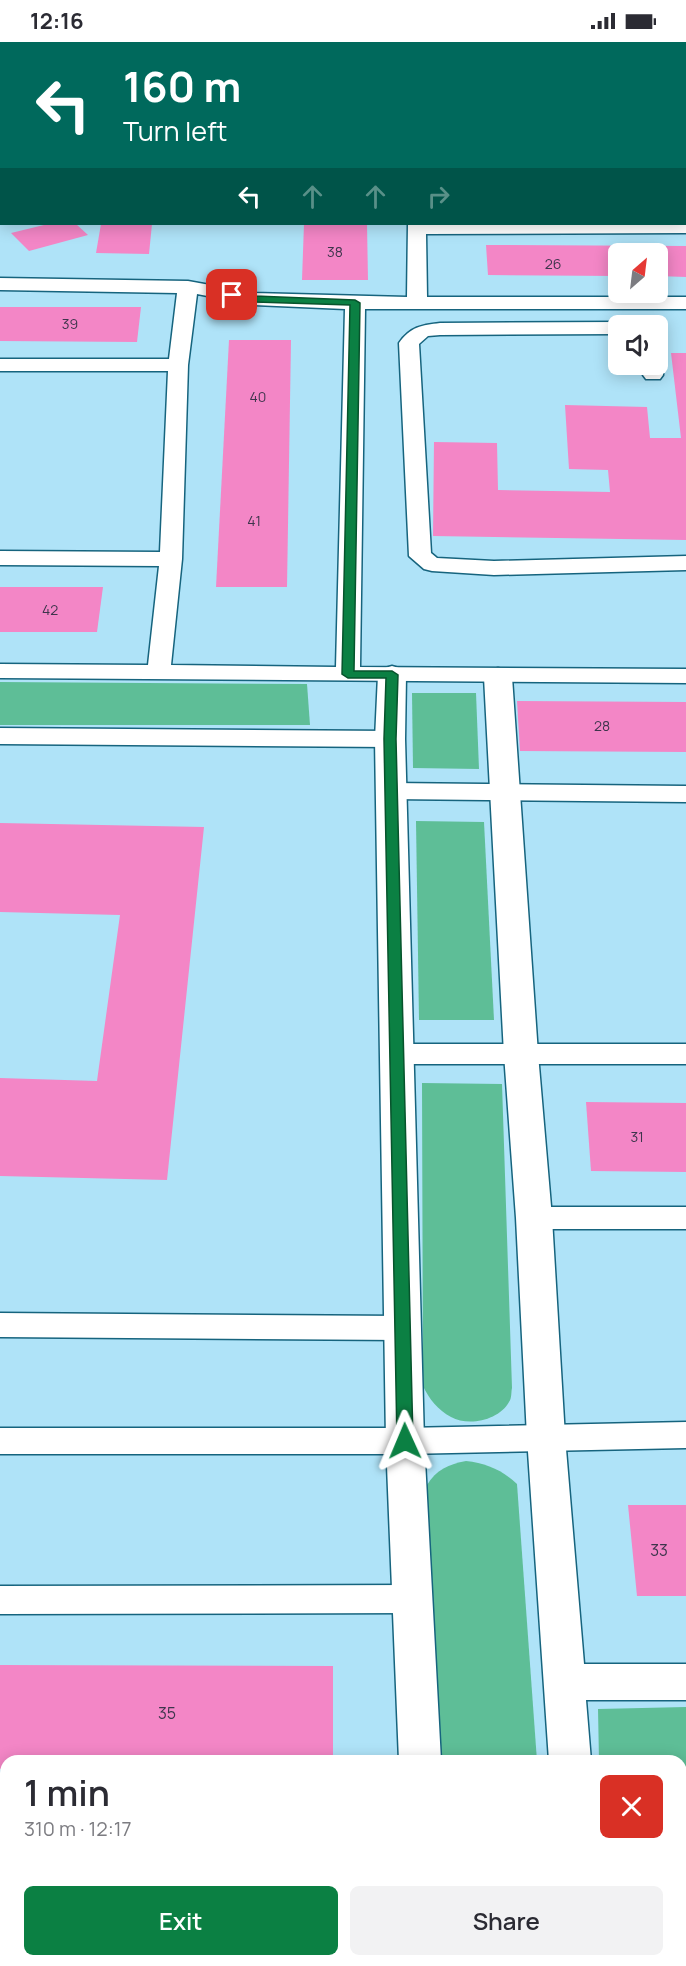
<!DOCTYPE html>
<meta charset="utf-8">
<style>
:root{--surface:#fff;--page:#f2f2f3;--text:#2b2b33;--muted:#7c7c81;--accent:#0b8043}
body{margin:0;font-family:Manrope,sans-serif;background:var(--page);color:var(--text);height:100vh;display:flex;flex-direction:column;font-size:22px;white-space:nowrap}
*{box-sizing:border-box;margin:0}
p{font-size:20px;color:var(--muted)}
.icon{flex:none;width:33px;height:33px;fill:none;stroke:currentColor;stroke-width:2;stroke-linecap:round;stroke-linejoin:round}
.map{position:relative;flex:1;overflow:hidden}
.sheet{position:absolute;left:0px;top:1713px;width:687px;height:212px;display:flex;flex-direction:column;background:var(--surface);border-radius:18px 18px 0 0;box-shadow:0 3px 15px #0003}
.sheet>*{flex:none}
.guide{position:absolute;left:0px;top:0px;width:687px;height:183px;box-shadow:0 3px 15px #0003;background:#00695c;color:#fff;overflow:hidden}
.needle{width:39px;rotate:28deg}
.tools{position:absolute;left:608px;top:201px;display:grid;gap:12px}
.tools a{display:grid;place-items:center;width:60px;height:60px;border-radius:9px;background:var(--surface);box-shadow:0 3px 15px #0003;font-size:30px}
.pin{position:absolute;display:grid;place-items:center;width:51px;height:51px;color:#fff;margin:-26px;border-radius:12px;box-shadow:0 3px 9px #0006}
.me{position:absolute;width:66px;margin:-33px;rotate:359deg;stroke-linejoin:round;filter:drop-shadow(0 0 4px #0008)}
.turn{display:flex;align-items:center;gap:21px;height:126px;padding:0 24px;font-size:27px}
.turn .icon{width:78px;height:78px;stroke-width:2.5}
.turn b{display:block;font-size:42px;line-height:51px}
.lanes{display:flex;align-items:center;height:57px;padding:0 24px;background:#0003;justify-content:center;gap:30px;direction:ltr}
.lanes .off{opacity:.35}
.round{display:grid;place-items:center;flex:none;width:63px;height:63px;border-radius:9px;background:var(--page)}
.headline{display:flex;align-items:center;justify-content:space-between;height:102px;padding:0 24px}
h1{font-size:36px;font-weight:600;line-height:45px}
.cta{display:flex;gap:12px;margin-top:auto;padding:12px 24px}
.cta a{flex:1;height:69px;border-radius:9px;background:var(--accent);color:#fff;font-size:24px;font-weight:600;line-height:69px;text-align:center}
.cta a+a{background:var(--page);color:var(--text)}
.status{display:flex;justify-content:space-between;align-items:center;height:42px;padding:0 30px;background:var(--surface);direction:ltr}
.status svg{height:16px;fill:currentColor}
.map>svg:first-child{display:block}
</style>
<div class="status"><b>12:16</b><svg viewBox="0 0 49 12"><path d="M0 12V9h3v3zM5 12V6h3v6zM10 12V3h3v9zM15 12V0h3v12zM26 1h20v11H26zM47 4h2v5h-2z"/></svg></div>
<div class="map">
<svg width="686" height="1924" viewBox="0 0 686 1924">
<rect width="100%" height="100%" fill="#afe3f8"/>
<!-- green -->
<g fill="#5ebe97">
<path d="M0,640L307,642L310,683H0Z"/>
<path d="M412,651H476L479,727L413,726Z"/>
<path d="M416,779L484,780L494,978H419Z"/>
<path d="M422,1041L502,1042L512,1346C511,1350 512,1356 509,1360C499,1378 469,1385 451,1375C438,1368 429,1357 423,1344Z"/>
<path d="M466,1419C486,1421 502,1428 517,1442L537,1719H440L427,1443C436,1428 449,1422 466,1419Z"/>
<path d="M686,1665V1806L681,1807V1719H599L598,1667Z"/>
<path d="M0,1842H6V1918L257,1919L231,1924H0Z"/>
</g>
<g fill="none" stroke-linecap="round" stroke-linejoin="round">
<!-- canal -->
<g fill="#3a8eac" fill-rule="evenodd">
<path d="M686,1846V1908L681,1909V1847Z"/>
<path d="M433,1918H523L520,1924H431Z"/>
</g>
</g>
<!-- building -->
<g fill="#f386c6">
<path d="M48,182H76L88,193L29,209L11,191Z"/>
<path d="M101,182H152L149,212L96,211Z"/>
<path d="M304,182H367L368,238H302Z"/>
<path d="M486,203L686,204V235L657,234V212H618V234L488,233Z"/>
<path d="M0,265H141L137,300L0,299Z"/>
<path d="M229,298H291L287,545H216Z"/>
<path d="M671,311H686V498L433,494L434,400L497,401L498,448L610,450L608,428L569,427L565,363L647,365L650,396H681Z"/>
<path d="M0,545H103L97,590H0Z"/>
<path d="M517,659L686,660V710L520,709Z"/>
<path d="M0,781L204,785L167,1138L0,1134V1036L97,1039L120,873L0,870Z"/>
<path d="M586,1060L686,1061V1130L591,1129Z"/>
<path d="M628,1463H686V1554H637Z"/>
<path d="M0,1623L333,1624V1719H6V1727H0Z"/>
</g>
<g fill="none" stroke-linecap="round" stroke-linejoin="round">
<!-- lane casing -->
<g stroke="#16647e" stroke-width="3">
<g id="lane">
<path d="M95,0H112L113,2H96Z"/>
<path d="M0,54H2L0,65Z"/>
<path d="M686,179V191L426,192L427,255H686V267H365L360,625L686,627V641L0,636V622L148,623L159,524L0,523V509L160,510L168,329H0V317H169L177,251L0,248V236L188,239L254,251L407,255L408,182H686ZM197,252L254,263L345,267L336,625L171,623L182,517L188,323Z"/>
<path d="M618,280L626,284H618V292L440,293L428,294L419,302L431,511L437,516L494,519L686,514V528L494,533L432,529L424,527L409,514L399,301C410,285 422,283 440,281Z"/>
<path d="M657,317L663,322V333L660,337H646L643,333V322H657Z"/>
<path d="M0,686L390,689L399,692L402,697L399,702L390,705L0,702Z"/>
<path d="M391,741L686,744V760L391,757L382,755L379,749L382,743Z"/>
<path d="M398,1002H686V1022H398L388,1019L384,1012L388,1005Z"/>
<path d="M534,1165H686V1187H534L524,1184L519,1176L524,1168Z"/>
<path d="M0,1271L402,1274L413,1278L417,1286L413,1294L402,1298L0,1295Z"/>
<path d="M686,1380V1406L405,1412H0V1386H405Z"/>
<path d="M412,1543L424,1547L429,1557L424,1567L412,1571L0,1572V1544Z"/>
</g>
</g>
<!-- street casing -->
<g stroke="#16647e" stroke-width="3">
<g id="street">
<path d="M266,0H287L288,2H267Z"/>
<path d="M392,624L402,627L406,633L405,697L424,1399L441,1719H399L386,1399L375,697L378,633L382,627Z"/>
<path d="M498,626L508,629L512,635L538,1012L552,1176L565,1395L584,1622H686V1658H586L591,1719H549L527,1395L516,1176L504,1012L484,635L488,629Z"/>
<rect x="0" y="1802" width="6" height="40"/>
</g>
</g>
<!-- secondary casing -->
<g stroke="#16647e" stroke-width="3">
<g id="secondary">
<path d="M577,0H601L576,2Z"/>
<rect x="0" y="152" width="2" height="14"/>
</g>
</g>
<!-- lane -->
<use href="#lane" fill="#fff" fill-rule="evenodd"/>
<!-- street -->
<use href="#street" fill="#fff" fill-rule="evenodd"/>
<!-- secondary -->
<use href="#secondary" fill="#fff" fill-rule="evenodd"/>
</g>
<!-- route -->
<path fill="#0b8043" stroke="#07532c" stroke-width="1.5" d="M232,250L255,254L355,258L360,261L354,629H392L398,633L396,697L413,1399L410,1404L405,1406L399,1404L397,1399L384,697L386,636H348L342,632L350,263L255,260L229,255L227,253Z"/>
<g text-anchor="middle" stroke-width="4.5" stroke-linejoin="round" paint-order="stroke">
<!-- number labels -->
<g font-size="14" fill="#3d354c">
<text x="335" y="215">38</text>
<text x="553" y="227">26</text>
<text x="70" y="287">39</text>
<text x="258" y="360">40</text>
<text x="254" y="484">41</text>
<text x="50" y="573">42</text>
<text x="602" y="689">28</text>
<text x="637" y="1100">31</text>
</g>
<!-- near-number labels -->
<g font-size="16" fill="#3d354c">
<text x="659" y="1514">33</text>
<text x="167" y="1677">35</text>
</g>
</g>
</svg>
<div class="tools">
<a><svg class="needle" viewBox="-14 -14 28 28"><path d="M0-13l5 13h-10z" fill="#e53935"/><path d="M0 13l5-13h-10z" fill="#7c7c81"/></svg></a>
<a><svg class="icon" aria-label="sound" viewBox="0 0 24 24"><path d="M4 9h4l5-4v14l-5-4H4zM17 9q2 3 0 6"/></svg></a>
</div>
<div class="pin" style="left:232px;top:253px;background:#d93025"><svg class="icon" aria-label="arrive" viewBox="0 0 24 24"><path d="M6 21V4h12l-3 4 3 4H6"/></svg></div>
<svg class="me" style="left:405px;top:1399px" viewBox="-20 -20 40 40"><path d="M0-17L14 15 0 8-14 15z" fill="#0b8043" stroke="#fff" stroke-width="4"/></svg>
<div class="guide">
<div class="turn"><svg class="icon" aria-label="left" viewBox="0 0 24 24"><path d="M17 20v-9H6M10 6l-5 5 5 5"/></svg><div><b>160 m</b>Turn left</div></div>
<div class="lanes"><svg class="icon" aria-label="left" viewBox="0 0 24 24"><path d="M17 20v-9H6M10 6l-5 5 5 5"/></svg><svg class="icon off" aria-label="ahead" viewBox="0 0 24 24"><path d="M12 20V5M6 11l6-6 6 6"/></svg><svg class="icon off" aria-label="ahead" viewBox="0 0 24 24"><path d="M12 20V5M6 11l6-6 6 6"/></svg><svg class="icon off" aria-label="right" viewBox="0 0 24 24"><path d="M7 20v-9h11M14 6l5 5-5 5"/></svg></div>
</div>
<section class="sheet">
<div class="headline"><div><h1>1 min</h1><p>310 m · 12:17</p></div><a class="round" style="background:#d93025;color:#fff"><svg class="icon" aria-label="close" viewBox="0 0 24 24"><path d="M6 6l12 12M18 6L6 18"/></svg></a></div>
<div class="cta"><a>Exit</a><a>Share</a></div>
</section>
</div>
